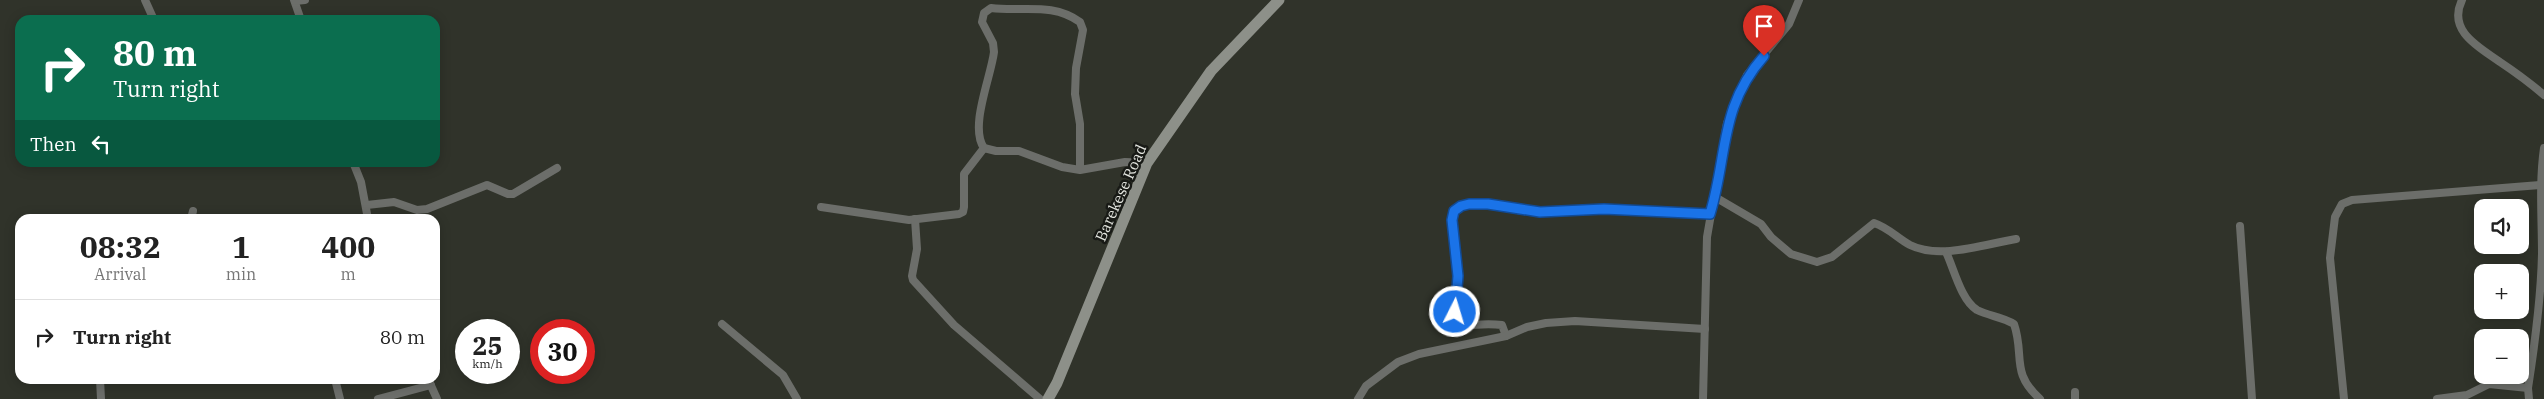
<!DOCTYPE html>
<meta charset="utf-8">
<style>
:root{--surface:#fff;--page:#f6f6f6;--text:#222;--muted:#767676;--line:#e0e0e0}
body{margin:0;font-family:"IBM Plex Serif",serif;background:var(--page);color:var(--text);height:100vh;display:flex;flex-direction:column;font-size:19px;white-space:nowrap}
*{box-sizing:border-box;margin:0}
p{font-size:16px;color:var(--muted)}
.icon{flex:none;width:28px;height:28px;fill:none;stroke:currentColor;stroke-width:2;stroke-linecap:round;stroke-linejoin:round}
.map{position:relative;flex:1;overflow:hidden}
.sheet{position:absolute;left:15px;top:214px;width:425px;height:170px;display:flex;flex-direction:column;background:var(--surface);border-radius:15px;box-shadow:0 2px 12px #0003}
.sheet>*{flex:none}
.hud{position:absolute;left:15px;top:15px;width:425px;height:152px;border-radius:15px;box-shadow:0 2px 12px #0003;background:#0b6e4f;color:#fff;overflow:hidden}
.fabs{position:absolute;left:2474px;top:199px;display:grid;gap:10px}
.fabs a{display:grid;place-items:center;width:55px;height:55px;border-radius:10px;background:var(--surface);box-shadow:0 2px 12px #0003;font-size:25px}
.speed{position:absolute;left:455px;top:319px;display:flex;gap:10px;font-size:25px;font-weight:700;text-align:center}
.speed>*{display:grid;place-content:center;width:65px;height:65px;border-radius:50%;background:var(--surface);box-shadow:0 2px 12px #0003;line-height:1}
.speed small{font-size:12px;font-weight:400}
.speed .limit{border:8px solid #d22;background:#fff;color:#111}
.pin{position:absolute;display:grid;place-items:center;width:42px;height:42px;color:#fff;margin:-51px -21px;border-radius:50% 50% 50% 0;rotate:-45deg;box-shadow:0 0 5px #0007}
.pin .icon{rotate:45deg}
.me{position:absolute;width:55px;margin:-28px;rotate:5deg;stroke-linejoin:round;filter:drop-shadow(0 0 4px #0008)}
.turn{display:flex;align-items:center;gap:18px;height:105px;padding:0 15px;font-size:22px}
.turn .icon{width:65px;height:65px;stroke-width:2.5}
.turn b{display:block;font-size:35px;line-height:42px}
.then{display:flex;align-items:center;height:48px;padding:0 15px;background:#0003;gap:10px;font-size:19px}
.eta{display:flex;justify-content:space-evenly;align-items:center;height:85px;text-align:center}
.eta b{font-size:30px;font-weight:700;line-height:35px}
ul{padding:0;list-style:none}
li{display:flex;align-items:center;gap:15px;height:75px;padding:0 15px;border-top:1px solid var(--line)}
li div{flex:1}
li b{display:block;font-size:19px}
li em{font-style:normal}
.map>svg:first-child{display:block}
</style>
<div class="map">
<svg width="2544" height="399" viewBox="0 0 2544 399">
<rect width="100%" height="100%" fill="#30332a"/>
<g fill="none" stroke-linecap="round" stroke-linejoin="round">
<!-- street -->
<g stroke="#6c6e6a" stroke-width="8">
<path d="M145,0L154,20"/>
<path d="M294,0L301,20"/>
<path d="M2462,0C2447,31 2479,47 2500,62C2515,72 2530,83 2544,95"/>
<path d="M295,1L305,0"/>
<path d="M353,162L361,182L368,219"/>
<path d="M1080,170V124L1075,94L1076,68L1083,30L1080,22C1052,2 1023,12 991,8L984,13L982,22L993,43L994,52C991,77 969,127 984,148L996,151H1019L1062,167L1080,170L1125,162L1147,163"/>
<path d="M1715,197L1761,224L1771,237L1791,254L1817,262L1832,257L1874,223C1889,228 1897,238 1910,245C1940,260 1985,244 2016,239"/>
<path d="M367,205L394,202L417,210L427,209L487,185L508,194H513L557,168"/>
<path d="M821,207L909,220L959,214L963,212L964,207V174L984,148"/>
<path d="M191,219L193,211"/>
<path d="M915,219L917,249L912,276L913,280L954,325L1040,399"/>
<path d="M2240,226L2252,399"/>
<path d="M1946,252C1954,269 1961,300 1977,310C1989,316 2003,317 2014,324C2025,356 2010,372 2040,399"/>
<path d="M722,324L783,375L797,399"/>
<path d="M1506,336L1502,325C1463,320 1453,341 1457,287C1459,272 1448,220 1454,212C1465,195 1508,209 1524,211C1550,214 1577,209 1604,209C1639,210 1675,213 1710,214"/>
<path d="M100,379L101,399"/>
<path d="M335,379L340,399"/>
<path d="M428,379L437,399"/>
<path d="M378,399L431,385"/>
<path d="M1358,399L1366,386L1398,362L1419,354L1506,336L1527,327L1546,323L1575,321L1705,329"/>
<path d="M1703,399L1707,237L1727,123L1747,75L1789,24L1799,0"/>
<path d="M2075,399V392"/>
<path d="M2344,399L2330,258L2335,217L2342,204L2352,200L2540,185"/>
<path d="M2437,399L2467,395L2489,384L2528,388"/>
<path d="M2529,399L2528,388C2535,343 2541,300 2542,254C2542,219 2539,183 2544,148"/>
</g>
<!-- secondary -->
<path stroke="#8d9089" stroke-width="11" d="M1048,399L1057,383L1147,163L1211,71L1279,0"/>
</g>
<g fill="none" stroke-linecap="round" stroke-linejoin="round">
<!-- route casing -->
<g stroke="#114b97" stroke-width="12">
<path id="route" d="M1455,312L1458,276L1452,220L1454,211L1461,206L1469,204H1488L1540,212L1604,209L1710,214C1728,155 1719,107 1764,56"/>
</g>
<!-- route -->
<use href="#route" stroke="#1a73e8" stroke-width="9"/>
</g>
<g text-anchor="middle" stroke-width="5" stroke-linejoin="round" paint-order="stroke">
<!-- street labels -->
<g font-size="15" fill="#e4e6e0" stroke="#181a16">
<text transform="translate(1121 193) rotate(-66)" y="5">Barekese Road</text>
</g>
</g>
</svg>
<div class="fabs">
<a><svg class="icon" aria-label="sound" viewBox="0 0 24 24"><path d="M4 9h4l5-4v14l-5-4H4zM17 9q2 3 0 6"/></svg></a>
<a>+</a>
<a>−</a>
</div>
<div class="speed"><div>25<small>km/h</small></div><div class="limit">30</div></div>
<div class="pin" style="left:1764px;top:56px;background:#d93025"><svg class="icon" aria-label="arrive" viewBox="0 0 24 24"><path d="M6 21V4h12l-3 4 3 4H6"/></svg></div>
<svg class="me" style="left:1455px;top:312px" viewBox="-20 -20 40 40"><circle r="17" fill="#1a73e8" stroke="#fff" stroke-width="3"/><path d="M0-11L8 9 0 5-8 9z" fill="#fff"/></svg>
<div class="hud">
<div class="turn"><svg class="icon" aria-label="right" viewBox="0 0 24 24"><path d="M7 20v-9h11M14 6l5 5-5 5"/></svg><div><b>80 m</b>Turn right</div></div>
<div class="then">Then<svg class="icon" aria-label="left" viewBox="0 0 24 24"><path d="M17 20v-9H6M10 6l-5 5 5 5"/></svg></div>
</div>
<section class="sheet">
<div class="eta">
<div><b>08:32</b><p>Arrival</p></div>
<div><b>1</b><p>min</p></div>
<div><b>400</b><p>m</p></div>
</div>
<ul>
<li><svg class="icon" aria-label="right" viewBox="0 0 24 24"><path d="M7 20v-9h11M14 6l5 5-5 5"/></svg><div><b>Turn right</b></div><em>80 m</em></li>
</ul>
</section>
</div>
